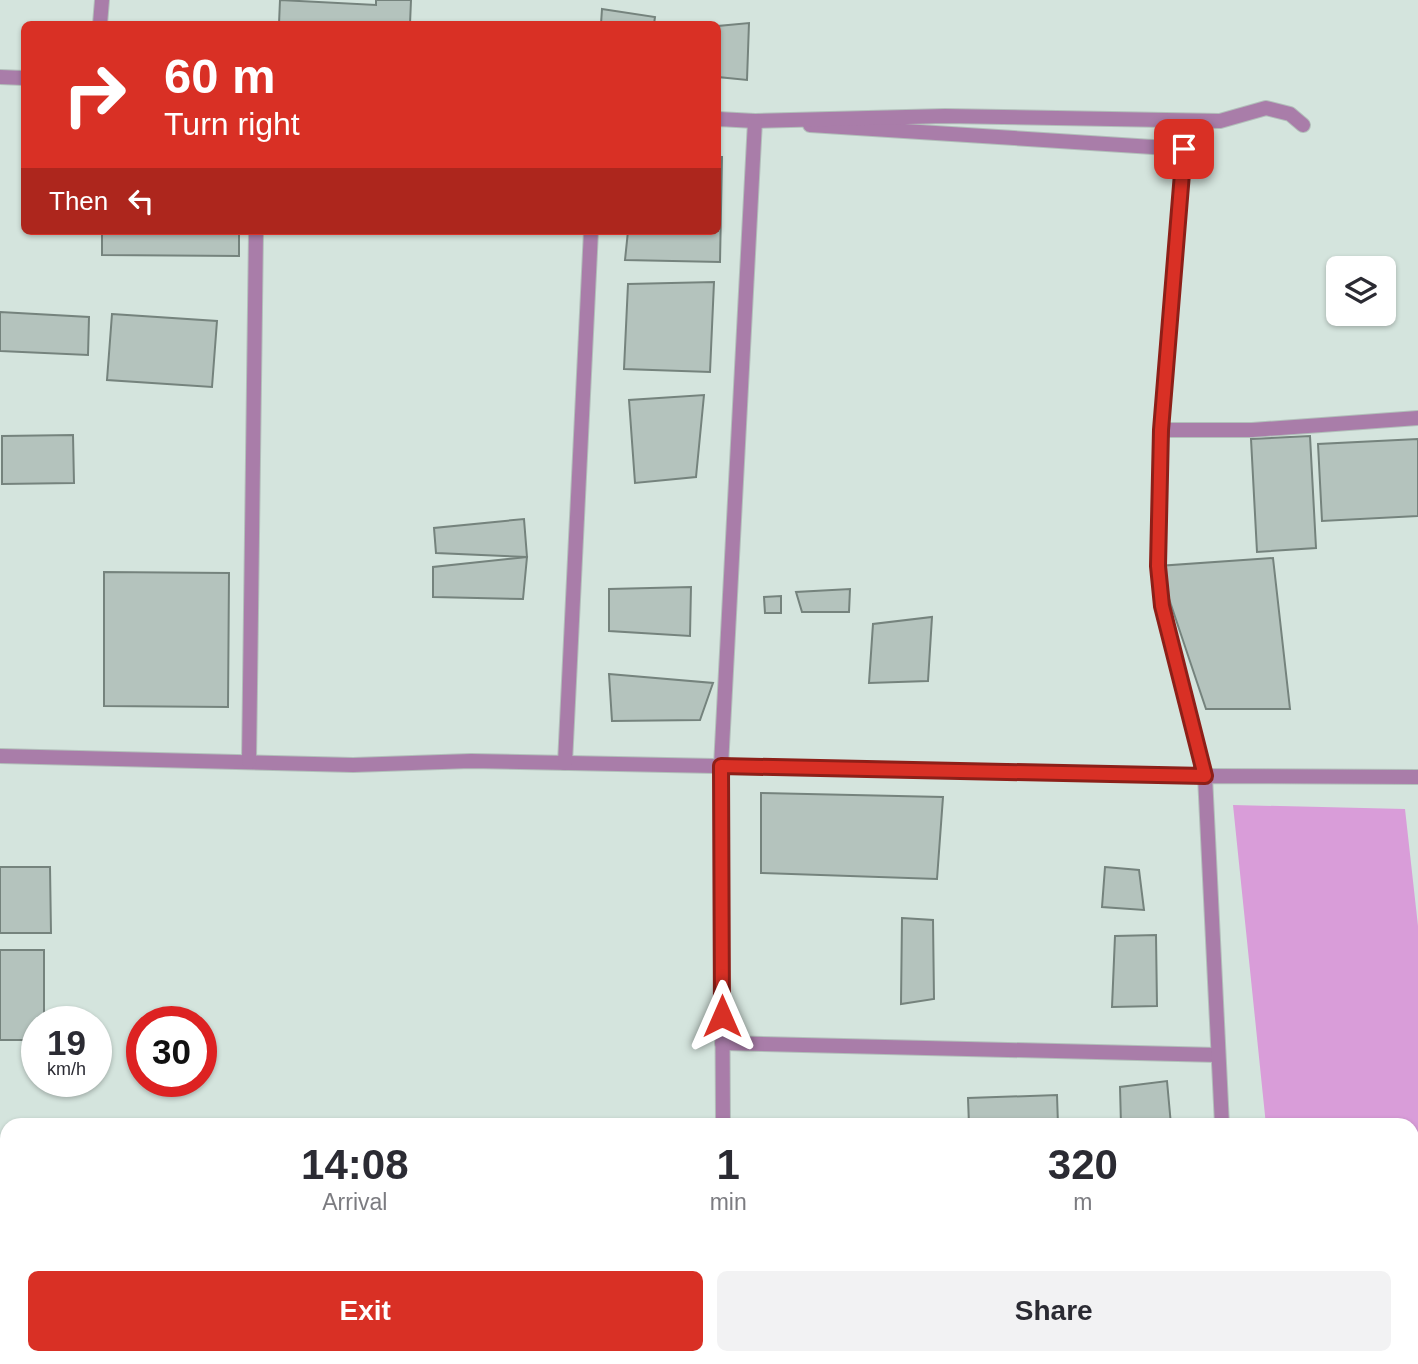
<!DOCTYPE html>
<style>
:root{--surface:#fff;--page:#f2f2f3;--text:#2b2b33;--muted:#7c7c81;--accent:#d93025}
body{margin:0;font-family:Arial,sans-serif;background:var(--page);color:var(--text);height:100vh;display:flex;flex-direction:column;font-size:26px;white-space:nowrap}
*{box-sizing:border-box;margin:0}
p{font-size:23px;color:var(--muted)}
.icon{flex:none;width:38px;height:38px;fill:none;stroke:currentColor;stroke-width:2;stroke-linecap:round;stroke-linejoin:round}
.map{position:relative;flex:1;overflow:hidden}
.drawer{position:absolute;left:0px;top:1118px;width:1419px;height:247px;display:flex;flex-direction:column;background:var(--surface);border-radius:21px 21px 0 0;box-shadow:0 2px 5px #0004}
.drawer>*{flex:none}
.top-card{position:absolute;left:21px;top:21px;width:700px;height:214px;border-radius:10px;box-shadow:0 2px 5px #0004;background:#d93025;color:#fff;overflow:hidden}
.tools{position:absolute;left:1326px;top:256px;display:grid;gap:14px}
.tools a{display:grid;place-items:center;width:70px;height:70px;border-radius:10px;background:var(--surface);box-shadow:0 2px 5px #0004;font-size:35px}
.speed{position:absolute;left:21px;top:1006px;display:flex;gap:14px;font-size:35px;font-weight:700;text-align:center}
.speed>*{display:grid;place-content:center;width:91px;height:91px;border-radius:50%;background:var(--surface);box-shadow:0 2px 5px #0004;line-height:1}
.speed small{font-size:18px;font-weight:400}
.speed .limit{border:10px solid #d22;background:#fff;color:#111}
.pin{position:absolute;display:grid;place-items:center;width:60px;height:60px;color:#fff;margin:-30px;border-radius:14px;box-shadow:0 4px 10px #0006}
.me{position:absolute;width:77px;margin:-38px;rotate:0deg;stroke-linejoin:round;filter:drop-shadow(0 0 5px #0008)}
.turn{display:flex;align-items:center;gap:24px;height:147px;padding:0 28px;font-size:32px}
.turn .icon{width:91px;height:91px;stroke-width:2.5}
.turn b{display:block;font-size:49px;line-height:60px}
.then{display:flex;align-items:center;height:66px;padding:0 28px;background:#0003;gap:14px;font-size:26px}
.eta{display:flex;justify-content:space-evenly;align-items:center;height:119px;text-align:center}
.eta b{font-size:42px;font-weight:700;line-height:49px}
.primary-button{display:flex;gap:14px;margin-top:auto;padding:14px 28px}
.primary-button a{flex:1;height:80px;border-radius:10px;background:var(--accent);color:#fff;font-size:28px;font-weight:700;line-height:80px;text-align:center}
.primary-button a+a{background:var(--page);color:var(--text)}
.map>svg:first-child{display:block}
</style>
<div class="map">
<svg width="1418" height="1364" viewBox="0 0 1418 1364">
<rect width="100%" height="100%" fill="#d4e4dd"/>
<!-- green -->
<path fill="#d99dd9" d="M1233,805L1405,809L1418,926V1294H1412V1125H1266Z"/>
<!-- building -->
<g fill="#b4c3bd" stroke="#75837d" stroke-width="2">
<path d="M280,0L376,5V0H411L410,24H279Z"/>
<path d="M602,9L655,17L654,24H601Z"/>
<path d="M749,23L747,80L718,77V26Z"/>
<path d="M718,157H722L720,262L625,260L628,231H718Z"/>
<path d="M102,231H239V256L102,255Z"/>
<path d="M714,282L710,372L624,369L628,284Z"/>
<path d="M0,312L89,317L88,355L0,351Z"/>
<path d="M112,314L217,321L212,387L107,380Z"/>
<path d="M704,395L696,477L635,483L629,400Z"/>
<path d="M73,435L74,483L2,484V436Z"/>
<path d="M1310,436L1316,548L1257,552L1251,439Z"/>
<path d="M1418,439V516L1322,521L1318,444Z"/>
<path d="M524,519L527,557L436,553L434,528Z"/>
<path d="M527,557L523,599L433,597V567Z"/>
<path d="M1273,558L1290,709H1206L1158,566Z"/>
<path d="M104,572L229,573L228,707L104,706Z"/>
<path d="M691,587L690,636L609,631V589Z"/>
<path d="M850,589L849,612H802L796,592Z"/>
<path d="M781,596V613H765L764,597Z"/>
<path d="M932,617L928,681L869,683L873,624Z"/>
<path d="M609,674L713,683L700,720L612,721Z"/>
<path d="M761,793L943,797L937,879L761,873Z"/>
<path d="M0,867H50L51,933H0Z"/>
<path d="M1105,867L1139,870L1144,910L1102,907Z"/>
<path d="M902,918L933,920L934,999L901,1004Z"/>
<path d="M1156,935L1157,1006L1112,1007L1115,936Z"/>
<path d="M0,950H44V1022H37V1040H0Z"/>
<path d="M1167,1081L1171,1125H1121L1120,1087Z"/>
<path d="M1057,1095L1058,1125H969L968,1098Z"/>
<rect x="438" y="1358" width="74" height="6"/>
</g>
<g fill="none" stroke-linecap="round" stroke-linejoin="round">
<!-- lane casing -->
<g stroke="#b2bfba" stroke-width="16">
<g id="lane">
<path d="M810,125L1184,149L1161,430"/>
<path d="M1205,776L1162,606L1158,566L1161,430H1252L1418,418"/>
</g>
</g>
<!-- street casing -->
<g stroke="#b2bfba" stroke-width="16">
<g id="street">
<path d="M100,24L102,0"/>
<path d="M0,77L24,78"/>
<path d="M718,119L755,121L945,116L1220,121L1266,108L1290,114L1303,125"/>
<path d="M0,756L353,765L471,761L1205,776"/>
<path d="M249,762L256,231"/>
<path d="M565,763L591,231"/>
<path d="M722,1043L1218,1055"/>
<path d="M723,1125L721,766L755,121"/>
<path d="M1222,1125L1205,776L1418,777"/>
<path d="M0,1345L7,1346"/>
<path d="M73,1358L106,1364"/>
<path d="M724,1358V1364"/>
<path d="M935,1358V1364"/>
<path d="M1233,1358V1364"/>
</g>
</g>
<!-- lane -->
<use href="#lane" stroke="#a97da9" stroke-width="14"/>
<!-- street -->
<use href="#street" stroke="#a97da9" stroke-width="14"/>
</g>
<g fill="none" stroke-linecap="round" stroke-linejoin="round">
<!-- route casing -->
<g stroke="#8d1f18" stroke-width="18">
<path id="route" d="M722,1016L721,766L1205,776L1162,606L1158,566L1161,430L1184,149"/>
</g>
<!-- route -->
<use href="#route" stroke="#d93025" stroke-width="12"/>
</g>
</svg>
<div class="tools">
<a><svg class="icon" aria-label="layers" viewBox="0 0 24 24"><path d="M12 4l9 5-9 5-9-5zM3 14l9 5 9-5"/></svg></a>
</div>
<div class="speed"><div>19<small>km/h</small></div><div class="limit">30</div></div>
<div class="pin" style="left:1184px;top:149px;background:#d93025"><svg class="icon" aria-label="arrive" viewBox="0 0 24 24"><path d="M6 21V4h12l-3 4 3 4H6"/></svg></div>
<svg class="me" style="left:722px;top:1016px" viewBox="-20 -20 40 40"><path d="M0-17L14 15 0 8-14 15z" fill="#d93025" stroke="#fff" stroke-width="4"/></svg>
<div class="top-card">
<div class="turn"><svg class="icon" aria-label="right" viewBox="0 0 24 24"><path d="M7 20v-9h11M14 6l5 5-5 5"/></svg><div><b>60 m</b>Turn right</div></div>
<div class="then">Then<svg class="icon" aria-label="left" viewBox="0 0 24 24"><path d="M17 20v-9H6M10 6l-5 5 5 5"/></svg></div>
</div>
<section class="drawer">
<div class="eta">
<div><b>14:08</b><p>Arrival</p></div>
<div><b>1</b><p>min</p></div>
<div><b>320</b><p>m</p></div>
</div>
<div class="primary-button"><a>Exit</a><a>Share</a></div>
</section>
</div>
